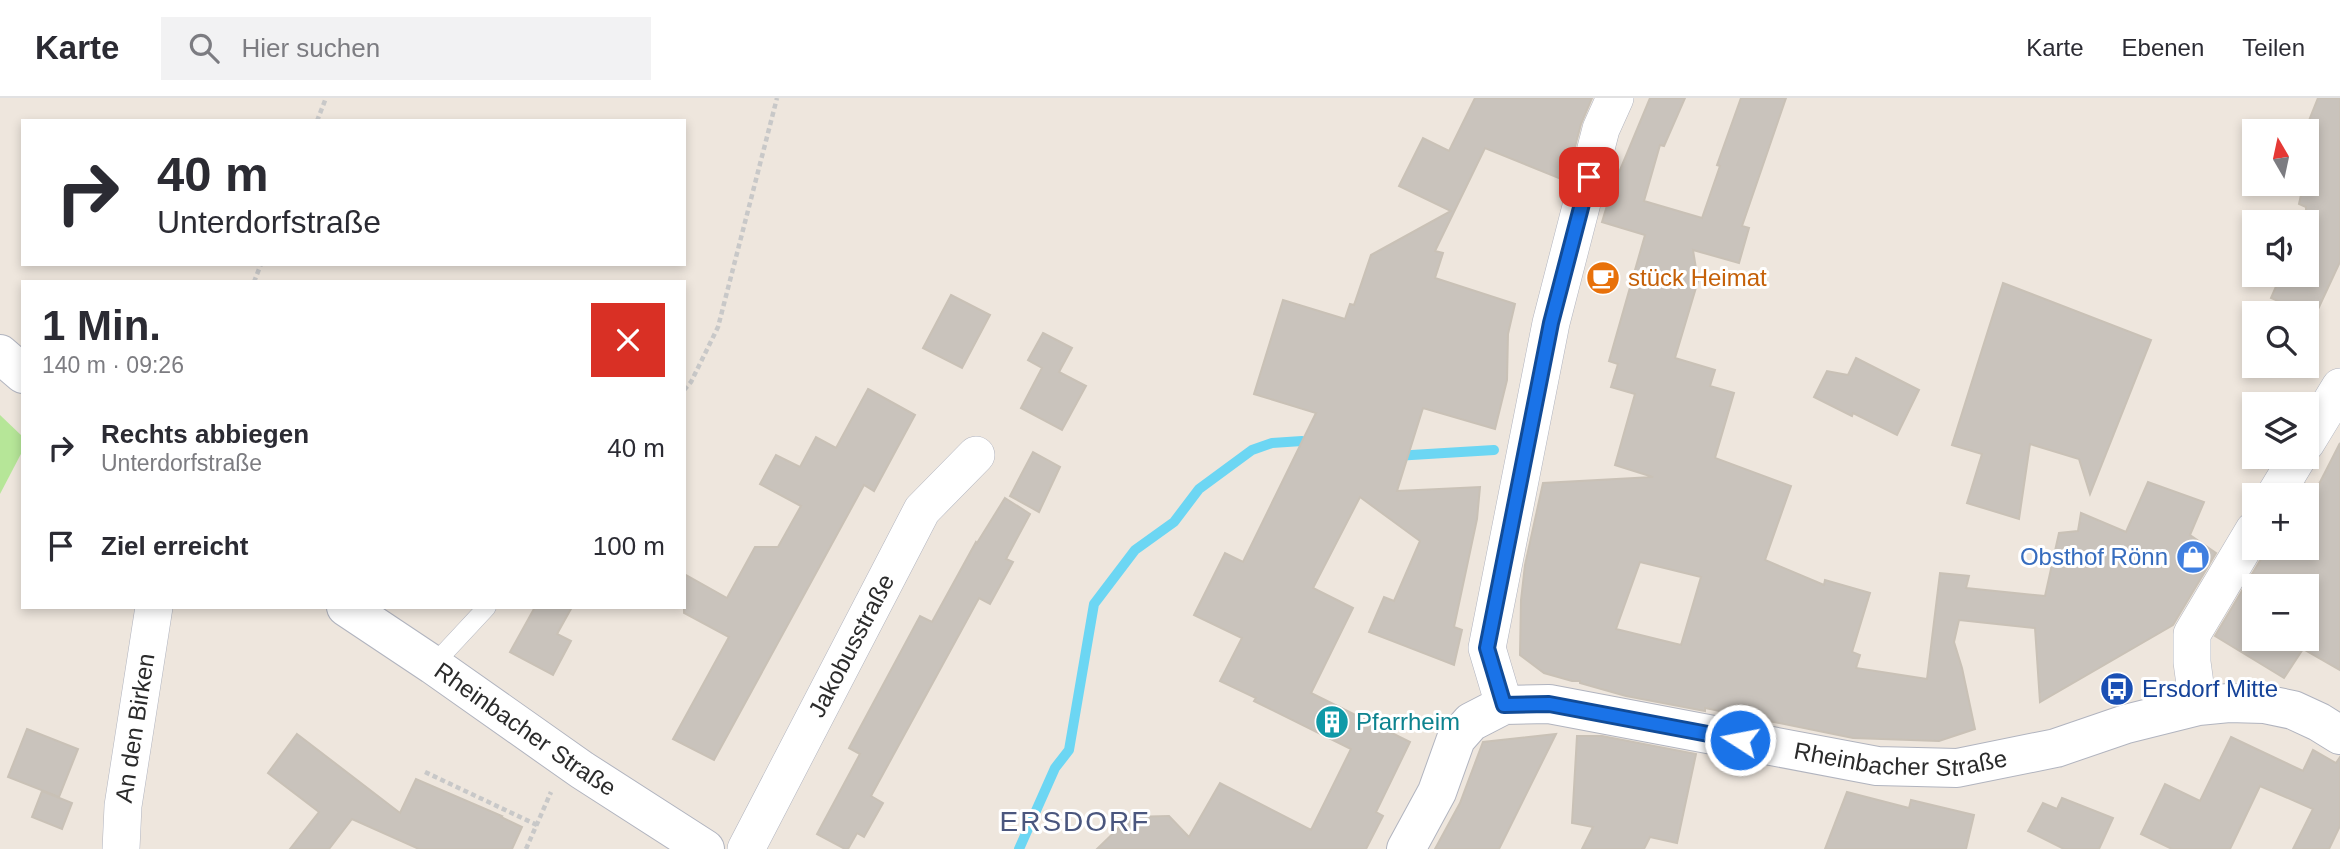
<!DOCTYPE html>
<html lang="de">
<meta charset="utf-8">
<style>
:root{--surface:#fff;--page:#f2f2f3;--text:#2b2b33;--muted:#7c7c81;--line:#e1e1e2}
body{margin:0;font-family:Arial,sans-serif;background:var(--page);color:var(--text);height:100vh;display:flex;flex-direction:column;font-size:26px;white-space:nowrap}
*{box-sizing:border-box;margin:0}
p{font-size:23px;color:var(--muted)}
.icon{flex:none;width:38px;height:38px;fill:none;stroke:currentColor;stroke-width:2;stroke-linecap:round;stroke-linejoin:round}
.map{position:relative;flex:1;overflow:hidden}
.sheet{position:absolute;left:21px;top:182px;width:665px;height:329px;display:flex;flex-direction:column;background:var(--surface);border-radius:0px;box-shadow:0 4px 10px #0003}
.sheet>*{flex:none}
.top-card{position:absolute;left:21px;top:21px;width:665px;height:147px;border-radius:0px;box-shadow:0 4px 10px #0003;background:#fff;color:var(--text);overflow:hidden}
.needle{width:46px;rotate:351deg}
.buttons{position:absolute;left:2242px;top:21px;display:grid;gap:14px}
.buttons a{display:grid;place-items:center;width:77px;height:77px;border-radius:0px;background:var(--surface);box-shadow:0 4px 10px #0003;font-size:35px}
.pin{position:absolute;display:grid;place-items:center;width:60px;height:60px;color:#fff;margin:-30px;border-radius:14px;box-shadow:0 4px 10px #0006}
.me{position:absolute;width:77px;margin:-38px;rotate:281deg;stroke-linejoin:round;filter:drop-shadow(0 0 5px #0008)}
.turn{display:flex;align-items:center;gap:24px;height:147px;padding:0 21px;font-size:32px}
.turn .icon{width:91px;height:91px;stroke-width:2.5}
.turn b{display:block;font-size:49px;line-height:60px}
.round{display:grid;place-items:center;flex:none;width:74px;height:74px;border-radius:0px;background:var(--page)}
.summary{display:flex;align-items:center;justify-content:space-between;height:119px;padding:0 21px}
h1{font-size:42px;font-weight:700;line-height:52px}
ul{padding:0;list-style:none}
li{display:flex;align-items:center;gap:21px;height:98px;padding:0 21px}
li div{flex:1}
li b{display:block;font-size:26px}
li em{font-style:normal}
header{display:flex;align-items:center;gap:42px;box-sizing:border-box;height:98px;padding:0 35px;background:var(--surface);border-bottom:2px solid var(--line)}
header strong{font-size:33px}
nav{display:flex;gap:38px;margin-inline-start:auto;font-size:24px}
.search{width:490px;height:63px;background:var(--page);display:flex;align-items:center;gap:18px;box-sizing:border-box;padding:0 24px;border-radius:0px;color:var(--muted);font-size:26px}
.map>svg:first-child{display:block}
</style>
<header>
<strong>Karte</strong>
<div class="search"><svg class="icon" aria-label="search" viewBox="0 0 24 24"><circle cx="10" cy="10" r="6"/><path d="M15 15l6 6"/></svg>Hier suchen</div>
<nav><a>Karte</a><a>Ebenen</a><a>Teilen</a></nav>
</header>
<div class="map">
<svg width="2340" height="751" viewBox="0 0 2340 751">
<rect width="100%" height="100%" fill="#eee6dd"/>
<!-- green -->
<path fill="#b6e698" d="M0,317L23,339V352L0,396Z"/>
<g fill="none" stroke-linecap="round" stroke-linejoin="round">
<!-- stream -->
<g stroke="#6cd6f3" stroke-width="10">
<path d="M1395,358L1494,352"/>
<path d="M1019,751L1055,670L1069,652L1094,506L1135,452L1174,424L1199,391L1252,352L1272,345L1302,343L1313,350"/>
</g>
</g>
<!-- building -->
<g fill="#c9c3bc" stroke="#c9c1b6" stroke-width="2" fill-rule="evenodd">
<path d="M1475,0H1592L1581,26L1566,83L1485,50L1435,153L1443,155L1435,180L1515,206L1508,236L1507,282L1495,331L1423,310L1397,393L1480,389L1477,421L1454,529L1462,532L1454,567L1369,534L1384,499L1394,503L1420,443L1360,399L1313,490L1353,510L1311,595L1410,644L1376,714L1383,718L1366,751H1097L1130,719L1169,718L1189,739L1220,685L1311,732L1351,651L1254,603L1256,600L1220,583L1242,540L1194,517L1225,455L1243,464L1316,315L1254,296L1283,202L1345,221L1350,206L1354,207L1371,157L1451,113L1399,88L1423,40L1449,53Z"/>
<path d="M1650,0H1685L1664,48L1660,47L1644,103L1702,120L1720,68L1717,67L1741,0H1786L1742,128L1749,130L1739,165L1693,152L1698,183L1675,260L1715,272L1710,288L1734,295L1715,360L1791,388L1765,462L1824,487L1825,482L1870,495L1852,554L1860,557L1856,570L1927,581L1940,475L1969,478L1966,490L2045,498L2059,435L2078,433L2081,415L2126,434L2148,384L2204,404L2190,437L2216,455L2173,527L2040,604L2035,530L1959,522L1954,544L1962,570L1975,631L1939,643L1853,640L1705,610V613L1626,598L1580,585V583H1572L1544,575L1520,557L1521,502L1525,467L1543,385L1653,379L1615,367L1635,296L1611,289L1618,266L1609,263L1645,137L1602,124L1609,101H1608ZM1640,464L1701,479L1681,547L1616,531Z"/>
<path d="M2318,0H2340V164L2306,237V215L2271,200L2281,177H2306V109L2299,106L2301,97L2277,88L2278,86H2306V30Z"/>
<path d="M2003,185L2151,242L2090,396L2079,361L2030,346L2019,421L1967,405L1982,356L1952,347Z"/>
<path d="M951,197L990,217L962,270L923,250Z"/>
<path d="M1043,235L1072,250L1059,274L1086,288L1062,332L1021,310L1042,270L1028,262Z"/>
<path d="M1856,260L1919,292L1897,337L1853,315L1852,318L1814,299L1827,273L1848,277Z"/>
<path d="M868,291L915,317L874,393L864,387L714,662L673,641L729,539L684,515V476L727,500L755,449H778L801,408L760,386L776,357L800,369L816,339L836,350Z"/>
<path d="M2340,345V572L2303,551L2284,580L2215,538L2264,456L2276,461L2282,450H2306V386L2317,390ZM2254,488H2306V541H2254Z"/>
<path d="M1033,354L1060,369L1039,414L1010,398Z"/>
<path d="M1005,400L1030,416L1006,461L1013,464L990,506L979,500L871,698L883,705L864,739L857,735L848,751H845L817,736L860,656L849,650L920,518L932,524L976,444L977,445Z"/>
<path d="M535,509H572L557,536L571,543L553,577L510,554Z"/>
<path d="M27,631L78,651L59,699L8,679Z"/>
<path d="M297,636L400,715L416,681L502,718L501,719L522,729L512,751H419L352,721L329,751H290L319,714L268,675Z"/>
<path d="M1556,636L1499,751H1435L1460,705L1483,644Z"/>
<path d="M1577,638H1602L1696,656L1677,745L1650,739L1644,751H1582L1593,729L1572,725Z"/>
<path d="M2231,639L2303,673L2313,652L2336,665L2340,659V728L2329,751H2293L2313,711L2260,688L2230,751H2172L2141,736L2165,686L2200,703Z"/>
<path d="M42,693L72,705L62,731L32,719Z"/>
<path d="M1847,694L1909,710L1911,702L1974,717L1966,751H1825Z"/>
<path d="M2062,700L2113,720L2099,751H2064L2028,733L2043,705L2057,711Z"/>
</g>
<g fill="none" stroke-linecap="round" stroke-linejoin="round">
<!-- lane casing -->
<g stroke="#b1b4bf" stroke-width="19">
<path id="lane" d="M433,567L487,509"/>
</g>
<!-- street casing -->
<g stroke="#b1b4bf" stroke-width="38">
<g id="street">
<path d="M2306,345L2340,289"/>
<path d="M2275,397L2298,359"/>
<path d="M1504,607L1487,550L1551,225L1601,31L1615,0"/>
<path d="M2198,608L2192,564V536L2254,432"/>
<path id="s1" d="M121,751L123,708L154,509"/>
<path id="s2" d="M746,751L922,412L976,357"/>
</g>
</g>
<!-- secondary casing -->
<g stroke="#b1b4bf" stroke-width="40">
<g id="secondary">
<path d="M0,256L23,276"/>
<path id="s3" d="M346,509L433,567L582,672L705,751"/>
<path id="s4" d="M1406,751L1437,694L1456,641L1471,624L1504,607L1549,606L1877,668L1957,670L2056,650L2126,626L2198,608L2229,605L2264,606L2293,612L2319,624L2340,637"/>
</g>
</g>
<!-- path -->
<g stroke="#c8c8c8" stroke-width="4.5" stroke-dasharray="5 3.5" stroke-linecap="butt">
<path d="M317,23L326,0"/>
<path d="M254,184L261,166"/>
<path d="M684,292L691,284L718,229L777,0"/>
<path d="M425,674L537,727"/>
<path d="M526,751L551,694"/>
</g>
<!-- lane -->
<use href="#lane" stroke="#fff" stroke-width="18"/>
<!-- street -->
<use href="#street" stroke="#fff" stroke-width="37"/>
<!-- secondary -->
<use href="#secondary" stroke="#fff" stroke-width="38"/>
</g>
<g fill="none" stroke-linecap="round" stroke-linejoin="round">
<!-- route casing -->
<g stroke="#114b97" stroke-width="18">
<path id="route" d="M1589,79L1551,225L1487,550L1504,607L1549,606L1740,642"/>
</g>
<!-- route -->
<use href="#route" stroke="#1a73e8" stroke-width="12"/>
</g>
<!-- icons -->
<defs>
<g id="cafe-disc" transform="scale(1.75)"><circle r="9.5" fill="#e8710a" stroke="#fff"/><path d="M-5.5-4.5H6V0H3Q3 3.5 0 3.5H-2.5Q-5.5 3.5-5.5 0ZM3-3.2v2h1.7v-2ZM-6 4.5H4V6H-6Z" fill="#fff"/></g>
<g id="shop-disc" transform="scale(1.75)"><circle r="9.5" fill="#3f7fe0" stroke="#fff"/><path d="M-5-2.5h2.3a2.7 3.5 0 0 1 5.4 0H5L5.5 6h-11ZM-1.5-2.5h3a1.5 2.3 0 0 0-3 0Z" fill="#fff"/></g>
<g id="bus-disc" transform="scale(1.75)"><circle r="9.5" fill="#1a4fb4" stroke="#fff"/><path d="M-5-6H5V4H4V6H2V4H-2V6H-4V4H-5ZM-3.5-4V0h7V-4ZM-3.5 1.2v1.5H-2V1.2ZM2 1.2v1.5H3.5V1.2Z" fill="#fff"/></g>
<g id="building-disc" transform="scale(1.75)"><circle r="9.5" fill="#0f9aa8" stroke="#fff"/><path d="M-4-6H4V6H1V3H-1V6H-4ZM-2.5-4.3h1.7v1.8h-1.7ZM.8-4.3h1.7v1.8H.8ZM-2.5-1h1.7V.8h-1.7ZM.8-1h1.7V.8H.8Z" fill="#fff"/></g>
</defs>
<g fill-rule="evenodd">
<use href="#cafe-disc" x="1603" y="180"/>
<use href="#shop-disc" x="2193" y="459"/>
<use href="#bus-disc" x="2117" y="591"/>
<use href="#building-disc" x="1332" y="624"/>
</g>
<g text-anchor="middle" stroke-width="6" stroke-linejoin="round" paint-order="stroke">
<!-- food labels -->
<g font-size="24" fill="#c56008" stroke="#fff" text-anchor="start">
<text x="1628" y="188">stück Heimat</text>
</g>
<!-- shop labels -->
<g font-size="24" fill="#366cbe" stroke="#fff" text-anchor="end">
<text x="2168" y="467">Obsthof Rönn</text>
</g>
<!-- street labels -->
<g font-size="24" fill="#2b2b2b" stroke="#fff">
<text dy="8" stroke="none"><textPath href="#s2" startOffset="229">Jakobusstraße</textPath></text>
<text dy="8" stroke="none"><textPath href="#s1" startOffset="122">An den Birken</textPath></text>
<text dy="8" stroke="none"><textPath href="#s3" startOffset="217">Rheinbacher Straße</textPath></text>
<text dy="8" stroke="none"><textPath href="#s4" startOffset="583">Rheinbacher Straße</textPath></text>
</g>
<!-- transit labels -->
<g font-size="24" fill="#164399" stroke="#fff" text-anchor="start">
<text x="2142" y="599">Ersdorf Mitte</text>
</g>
<!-- culture labels -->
<g font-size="24" fill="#0d838f" stroke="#fff" text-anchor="start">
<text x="1356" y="632">Pfarrheim</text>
</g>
<!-- quarter labels -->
<g font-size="28" letter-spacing="2" fill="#4a567e" stroke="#fff">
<text x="1075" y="733">ERSDORF</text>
</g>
</g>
</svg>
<div class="buttons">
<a><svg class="needle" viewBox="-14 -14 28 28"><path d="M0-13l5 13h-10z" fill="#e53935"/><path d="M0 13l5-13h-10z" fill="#7c7c81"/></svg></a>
<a><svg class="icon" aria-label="sound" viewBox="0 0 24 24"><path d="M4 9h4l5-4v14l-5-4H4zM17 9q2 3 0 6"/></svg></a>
<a><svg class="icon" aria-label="search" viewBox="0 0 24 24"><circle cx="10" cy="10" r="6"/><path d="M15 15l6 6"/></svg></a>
<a><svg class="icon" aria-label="layers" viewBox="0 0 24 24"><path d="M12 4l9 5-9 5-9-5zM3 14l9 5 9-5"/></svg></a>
<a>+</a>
<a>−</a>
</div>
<div class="pin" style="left:1589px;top:79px;background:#d93025"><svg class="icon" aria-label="arrive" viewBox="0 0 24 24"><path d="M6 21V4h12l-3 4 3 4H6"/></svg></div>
<svg class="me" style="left:1740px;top:642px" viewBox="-20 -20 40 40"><circle r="17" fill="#1a73e8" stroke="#fff" stroke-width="3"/><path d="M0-11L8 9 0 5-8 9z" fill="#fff"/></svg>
<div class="top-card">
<div class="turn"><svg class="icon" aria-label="right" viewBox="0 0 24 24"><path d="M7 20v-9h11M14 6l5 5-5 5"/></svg><div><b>40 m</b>Unterdorfstraße</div></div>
</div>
<section class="sheet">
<div class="summary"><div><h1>1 Min.</h1><p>140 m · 09:26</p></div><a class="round" style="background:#d93025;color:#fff"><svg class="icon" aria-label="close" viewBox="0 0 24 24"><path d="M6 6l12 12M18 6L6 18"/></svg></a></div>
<ul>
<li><svg class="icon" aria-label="right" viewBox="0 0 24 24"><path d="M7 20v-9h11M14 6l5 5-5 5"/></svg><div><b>Rechts abbiegen</b><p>Unterdorfstraße</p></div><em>40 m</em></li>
<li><svg class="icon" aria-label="arrive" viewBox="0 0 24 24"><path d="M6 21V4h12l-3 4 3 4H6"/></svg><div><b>Ziel erreicht</b></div><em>100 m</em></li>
</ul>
</section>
</div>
